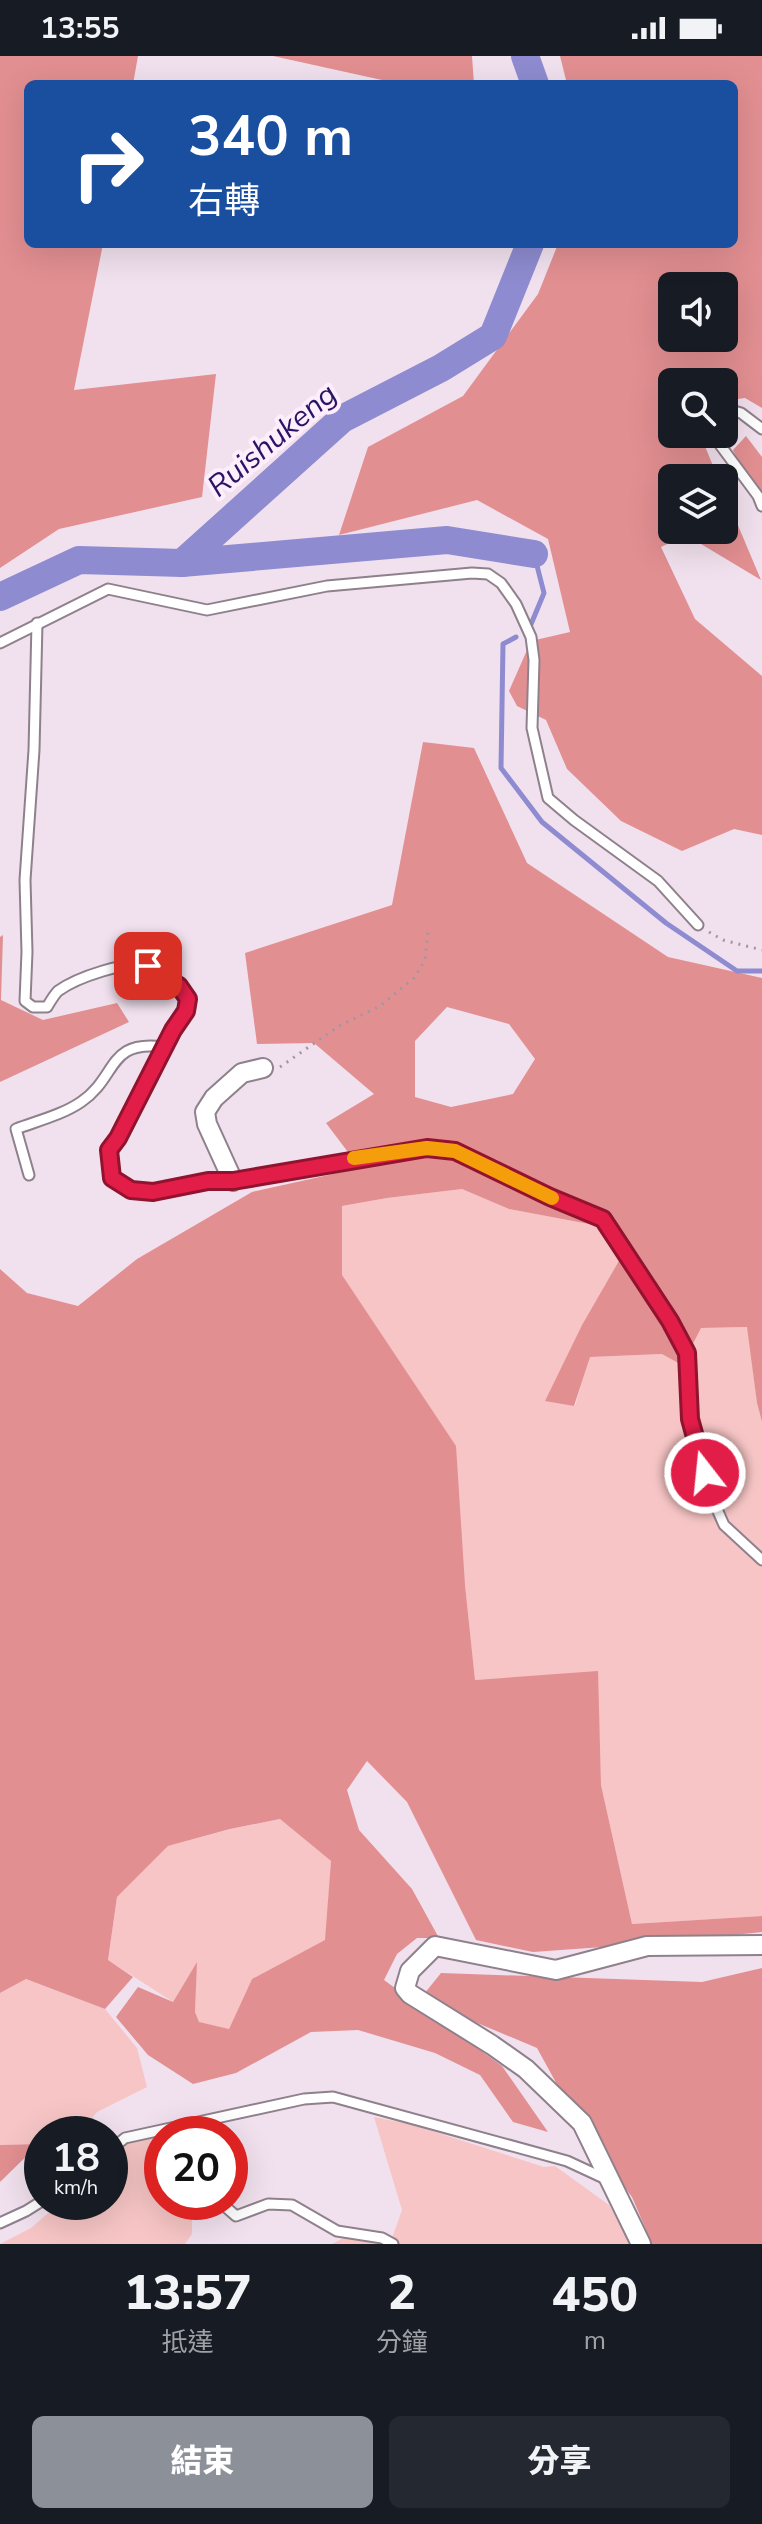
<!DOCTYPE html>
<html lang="zh-TW">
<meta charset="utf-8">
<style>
:root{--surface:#171b24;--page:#242831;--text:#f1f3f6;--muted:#9ea1a6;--accent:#8c9099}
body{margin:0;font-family:"Nunito Sans","Noto Sans TC",sans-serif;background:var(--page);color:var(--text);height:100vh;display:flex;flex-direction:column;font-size:30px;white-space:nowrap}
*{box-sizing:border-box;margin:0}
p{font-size:26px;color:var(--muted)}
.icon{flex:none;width:44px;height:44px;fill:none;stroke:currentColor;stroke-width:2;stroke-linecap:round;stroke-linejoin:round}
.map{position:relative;height:2188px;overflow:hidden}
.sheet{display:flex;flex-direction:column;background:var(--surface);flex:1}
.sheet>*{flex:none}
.banner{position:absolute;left:24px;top:24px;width:714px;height:168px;border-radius:12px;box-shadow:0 8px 32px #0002;background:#1a4fa0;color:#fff;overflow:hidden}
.fabs{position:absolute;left:658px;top:216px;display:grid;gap:16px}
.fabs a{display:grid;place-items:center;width:80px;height:80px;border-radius:12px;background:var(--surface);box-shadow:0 8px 32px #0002;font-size:40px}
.speed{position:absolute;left:24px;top:2060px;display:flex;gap:16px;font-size:40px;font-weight:700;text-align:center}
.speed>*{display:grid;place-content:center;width:104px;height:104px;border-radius:50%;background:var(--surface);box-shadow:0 8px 32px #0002;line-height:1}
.speed small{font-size:20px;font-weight:400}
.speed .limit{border:12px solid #d22;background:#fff;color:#111}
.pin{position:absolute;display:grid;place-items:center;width:68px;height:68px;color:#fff;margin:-34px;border-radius:16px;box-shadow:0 4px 12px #0006}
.me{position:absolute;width:88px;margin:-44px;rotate:344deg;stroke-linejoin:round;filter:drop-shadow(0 0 6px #0008)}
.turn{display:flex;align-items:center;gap:28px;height:168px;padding:0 32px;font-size:36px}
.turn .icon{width:104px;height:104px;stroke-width:2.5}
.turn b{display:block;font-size:56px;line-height:68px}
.eta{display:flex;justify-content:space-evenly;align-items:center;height:136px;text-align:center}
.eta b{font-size:48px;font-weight:800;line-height:56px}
.action{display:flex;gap:16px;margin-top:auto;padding:16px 32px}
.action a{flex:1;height:92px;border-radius:12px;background:var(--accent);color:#fff;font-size:32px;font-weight:800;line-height:92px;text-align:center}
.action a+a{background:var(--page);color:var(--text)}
.status{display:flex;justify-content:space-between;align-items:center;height:56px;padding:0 40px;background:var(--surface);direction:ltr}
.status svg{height:22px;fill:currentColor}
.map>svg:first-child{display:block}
</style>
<div class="status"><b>13:55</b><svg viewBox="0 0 49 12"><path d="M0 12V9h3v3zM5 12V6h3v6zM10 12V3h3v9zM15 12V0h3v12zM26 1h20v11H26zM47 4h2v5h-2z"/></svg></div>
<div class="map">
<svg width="762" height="2188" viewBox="0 0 762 2188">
<rect width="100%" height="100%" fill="#f1e1ee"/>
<!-- green -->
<g fill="#f7c5c5">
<path d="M462,1133L509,1153L610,1172L620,1203L582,1269L546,1344L575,1350L589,1301L662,1298L701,1272L748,1271L757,1347L762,1366V1860L632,1868L601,1729L597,1616L475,1624L465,1529L342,1219V1150L387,1142Z"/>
<path d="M280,1763L331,1805L326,1884L252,1923L229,1973L199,1967L195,1956L196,1908L173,1946L108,1904L117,1841L168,1790L231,1773Z"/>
<path d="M26,1923L105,1953L137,1992L147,2031L97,2056L78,2078H42V2088L0,2089V1937Z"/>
<path d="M374,2061L413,2069L544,2111L555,2110L609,2149L631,2188H332L353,2177L391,2185L402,2154Z"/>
<path d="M158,2081L162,2084V2146H192V2178L185,2188H0L31,2172L61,2146H110V2095L115,2090Z"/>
</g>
<!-- forest -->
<g fill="#e28f91" fill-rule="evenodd">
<path d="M0,0H138L133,28H28V188H103L74,334L216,318L202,441L59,473L0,512Z"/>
<path d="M273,0H472L474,28H400Z"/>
<path d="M560,0H762V352L745,342L724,345V326H672V378H700L718,422H672V474H724V436L761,524L686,479L661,491L695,563L762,620V779L734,773L682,795L621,765L567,713L546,664L517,650L509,635L531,585L570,576L548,483L477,444L339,479L368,391L463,340L538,238L558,188H734V28H567ZM672,230H724V282H672Z"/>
<path d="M746,380L762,401V453L733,394Z"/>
<path d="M423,686L474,692L527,807L668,901L762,922V1366L757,1347L747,1271L701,1272L682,1309L662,1298L590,1301L574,1350L545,1345L582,1269L620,1203L610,1172L509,1153L462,1133L387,1142L342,1150V1219L456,1390L465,1529L475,1624L598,1615L601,1729L632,1868L762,1860V1876L659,1887L533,1896L476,1884L407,1746L367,1705L347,1734L359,1774L412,1833L439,1882H417L397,1898L384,1924L502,2010L548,2076L513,2066L480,2019L435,1997L358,1974L311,1976L236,2017L193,2028L148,1999L116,1961L138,1931L173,1946L197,1906L195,1956L199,1966L229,1973L252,1923L325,1884L331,1805L280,1763L230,1773L168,1790L117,1841L108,1904L133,1921L105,1953L26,1923L0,1937V1213L27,1237L78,1250L137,1203L252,1136L360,1112L326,1067L374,1038L314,987L257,988L245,897L392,849ZM447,951L509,968L535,1003L513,1038L451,1051L415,1041V985Z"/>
<path d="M3,879L1,944L43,964L117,947L129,966L0,1026V881Z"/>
<path d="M762,1912V2188H652L632,2141L587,2083L537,1992L420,1943L441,1917L702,1926Z"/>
<path d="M39,2088L0,2126V2089Z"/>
</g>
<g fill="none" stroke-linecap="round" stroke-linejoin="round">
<!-- stream -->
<g stroke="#8e8bd0" stroke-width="5">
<path d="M529,573L544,537L534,498"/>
<path d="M516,581L503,588L501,712L542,766L666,867L737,915H762"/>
</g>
<!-- river -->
<g stroke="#8e8bd0" stroke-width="28">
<path d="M525,0L535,28"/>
<path d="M182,507L342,363L441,312L493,280L530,188"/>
<path d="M0,541L79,504L182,507L447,484L534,498"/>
</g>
<!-- service casing -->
<g stroke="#8f818c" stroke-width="13">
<g id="service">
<path d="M724,352L741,357L762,373"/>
<path d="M712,378L758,440L762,450"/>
<path d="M37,567L34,694L25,824L27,896L25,945L33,951H47C50,946 54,939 58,935C76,922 128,903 149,911C164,917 179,930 188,943L186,955L173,974L118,1082L109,1094L112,1122L131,1134L153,1136L208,1125H233L427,1092L455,1095L550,1141L603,1163L670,1265L687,1297L690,1363L713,1444L724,1469L762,1504"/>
<path d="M0,587L108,533L207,554L327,530L472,517L488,518L501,527L516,548L531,581L534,604L532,672L548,742L574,764L658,825L698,869"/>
<path d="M29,1119L16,1073C37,1065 62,1059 81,1046C118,1021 107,983 164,991"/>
<path d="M110,2094L125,2082L304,2043L333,2041L567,2105L608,2124"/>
<path d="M220,2146L236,2160L268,2148L292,2149L337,2175L382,2182L393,2188"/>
<path d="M0,2167L26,2155L42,2145"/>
</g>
</g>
<!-- minor casing -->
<g stroke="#8f818c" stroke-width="22">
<g id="minor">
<path d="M233,1125L207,1068L205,1056L214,1042L242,1017L263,1012"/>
<path d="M641,2188L582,2067L526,2013L492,1989L410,1938L405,1932L410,1915L435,1890L556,1914L647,1890L762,1889"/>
</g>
</g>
<!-- path -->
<g stroke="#a296a0" stroke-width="3" stroke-dasharray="2 6" stroke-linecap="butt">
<path d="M709,876L723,884L762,894"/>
<path d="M280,1011L339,970L380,950L414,922L425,904L428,875"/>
</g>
<!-- service -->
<use href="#service" stroke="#fff" stroke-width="9"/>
<!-- minor -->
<use href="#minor" stroke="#fff" stroke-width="18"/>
</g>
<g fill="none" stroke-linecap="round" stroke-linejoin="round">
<!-- route casing -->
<g stroke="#92132f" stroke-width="20">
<path id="route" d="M148,910L179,930L188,943L186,955L173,974L118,1082L109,1094L112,1122L131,1134L153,1136L208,1125H233L427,1092L455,1095L550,1141L603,1163L670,1265L687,1297L690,1363L705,1417"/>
</g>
<!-- route -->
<use href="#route" stroke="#e11d48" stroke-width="14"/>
<!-- slow -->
<path stroke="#f59e0b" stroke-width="14" d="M354,1102L427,1092L455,1095L552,1142"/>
</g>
<g text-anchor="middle" stroke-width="8" stroke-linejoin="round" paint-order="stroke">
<!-- water labels -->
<g font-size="30" font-style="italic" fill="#281566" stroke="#feeefb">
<text transform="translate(272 384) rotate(-40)" y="10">Ruishukeng</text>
</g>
</g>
</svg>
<div class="fabs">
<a><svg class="icon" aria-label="sound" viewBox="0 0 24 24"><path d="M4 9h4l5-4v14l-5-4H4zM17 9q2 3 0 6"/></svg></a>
<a><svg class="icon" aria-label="search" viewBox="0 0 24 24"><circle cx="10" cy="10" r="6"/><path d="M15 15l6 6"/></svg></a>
<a><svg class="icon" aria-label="layers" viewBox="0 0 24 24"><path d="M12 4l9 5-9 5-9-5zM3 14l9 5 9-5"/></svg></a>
</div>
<div class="speed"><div>18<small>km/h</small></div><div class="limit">20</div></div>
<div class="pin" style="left:148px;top:910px;background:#d93025"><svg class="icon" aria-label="arrive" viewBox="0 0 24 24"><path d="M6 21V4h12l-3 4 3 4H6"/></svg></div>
<svg class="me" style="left:705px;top:1417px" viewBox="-20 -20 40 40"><circle r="17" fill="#e11d48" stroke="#fff" stroke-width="3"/><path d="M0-11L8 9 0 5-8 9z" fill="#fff"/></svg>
<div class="banner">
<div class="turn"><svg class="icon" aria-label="right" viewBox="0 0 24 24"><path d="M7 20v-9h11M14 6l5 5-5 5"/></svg><div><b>340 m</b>右轉</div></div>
</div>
</div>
<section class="sheet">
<div class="eta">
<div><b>13:57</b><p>抵達</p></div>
<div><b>2</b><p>分鐘</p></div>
<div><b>450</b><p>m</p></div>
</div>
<div class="action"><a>結束</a><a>分享</a></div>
</section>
